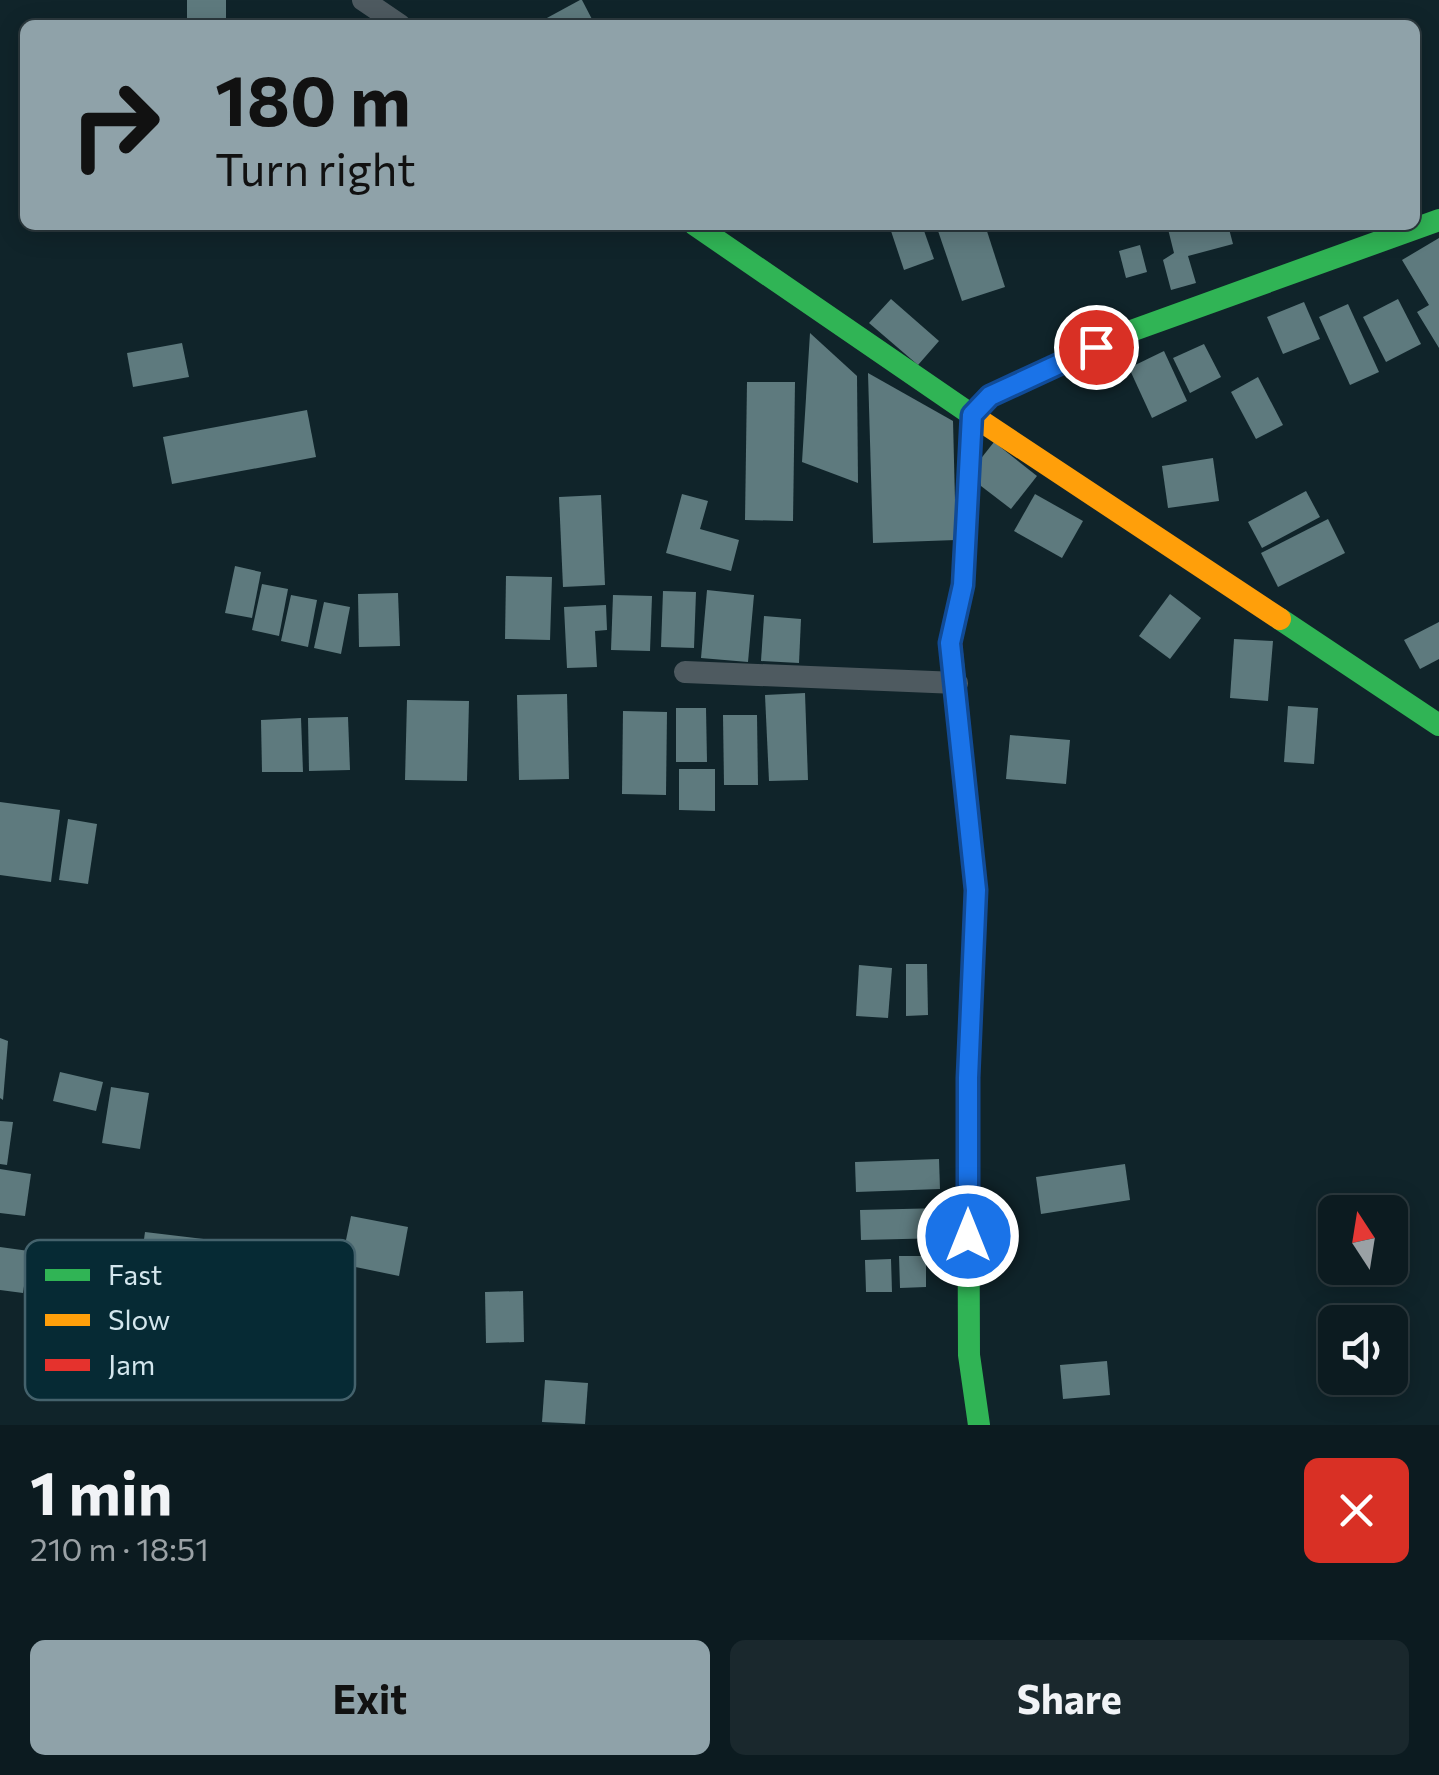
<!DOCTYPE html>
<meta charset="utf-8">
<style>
:root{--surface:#0c1b20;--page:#1a282d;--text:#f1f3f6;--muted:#9aa1a5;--line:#2c393e;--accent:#8fa2a9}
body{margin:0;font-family:Commissioner,sans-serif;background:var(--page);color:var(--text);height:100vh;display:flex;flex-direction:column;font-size:38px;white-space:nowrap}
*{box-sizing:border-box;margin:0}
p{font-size:32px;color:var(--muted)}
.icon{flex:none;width:55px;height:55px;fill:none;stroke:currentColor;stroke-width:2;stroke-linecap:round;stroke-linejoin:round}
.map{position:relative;height:1425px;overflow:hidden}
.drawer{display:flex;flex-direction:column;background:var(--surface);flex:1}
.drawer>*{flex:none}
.top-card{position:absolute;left:20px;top:20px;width:1400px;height:210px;border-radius:15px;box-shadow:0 5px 25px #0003,0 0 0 2px var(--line);background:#8fa2a9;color:#111;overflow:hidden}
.needle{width:65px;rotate:348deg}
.controls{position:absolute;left:1318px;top:1195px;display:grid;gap:20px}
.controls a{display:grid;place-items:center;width:90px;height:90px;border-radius:15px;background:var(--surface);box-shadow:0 5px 25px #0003,0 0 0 2px var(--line);font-size:50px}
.pin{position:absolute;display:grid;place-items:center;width:85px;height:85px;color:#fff;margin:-42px;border:5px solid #fff;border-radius:50%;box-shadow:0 2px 10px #0007}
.me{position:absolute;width:110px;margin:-55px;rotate:0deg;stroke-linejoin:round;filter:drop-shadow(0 0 8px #0008)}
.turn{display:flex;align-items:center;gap:35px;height:210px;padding:0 30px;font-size:45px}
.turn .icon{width:130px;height:130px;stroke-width:2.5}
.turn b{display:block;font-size:70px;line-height:85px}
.round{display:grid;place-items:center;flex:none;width:105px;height:105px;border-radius:15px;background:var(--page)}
.summary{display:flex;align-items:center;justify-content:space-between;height:170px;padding:0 30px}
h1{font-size:60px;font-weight:700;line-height:75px}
.primary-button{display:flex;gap:20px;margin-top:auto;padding:20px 30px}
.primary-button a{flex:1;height:115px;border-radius:15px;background:var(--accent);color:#111;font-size:40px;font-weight:700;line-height:115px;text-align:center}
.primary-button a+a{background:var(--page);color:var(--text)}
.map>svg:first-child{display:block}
</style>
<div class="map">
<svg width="1439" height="1425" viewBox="0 0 1439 1425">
<rect width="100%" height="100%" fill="#10242a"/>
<!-- building -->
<g fill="#5e7a7e">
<rect x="187" y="0" width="39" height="24"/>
<path d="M582,0L595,25H534L580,0Z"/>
<path d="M889,225H922L934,259L904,270Z"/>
<path d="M936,225H985L1005,287L962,301Z"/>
<path d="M1167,225H1228L1233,244L1188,256L1196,283L1171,290L1163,260L1174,253Z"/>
<path d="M1439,238V348L1417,312L1429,305L1402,260Z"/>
<path d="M1140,245L1147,272L1126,278L1119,251Z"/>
<path d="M891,299L939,341L918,365L869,323Z"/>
<path d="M1398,299L1421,344L1386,362L1363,317Z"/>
<path d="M1304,302L1320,339L1283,354L1267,317Z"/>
<path d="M1348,304L1379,372L1350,385L1319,317Z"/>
<path d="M810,333L857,376L858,483L802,462Z"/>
<path d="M182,343L189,377L133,387L127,353Z"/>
<path d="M1204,344L1221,377L1190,393L1173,358Z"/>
<path d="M1164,351L1187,401L1152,418L1129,368Z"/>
<path d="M868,373L953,421L956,540L873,543Z"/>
<path d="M1258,377L1283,425L1256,439L1231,392Z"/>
<path d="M747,382H795L793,521L745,520Z"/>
<path d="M307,410L316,457L172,484L163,437Z"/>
<path d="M994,442L1037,476L1011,509L981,486L979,461Z"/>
<path d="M1213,458L1219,501L1168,508L1162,466Z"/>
<path d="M1306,491L1320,517L1262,548L1248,522Z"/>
<path d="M682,494L708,501L700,529L739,540L731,571L666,553Z"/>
<path d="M1035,494L1083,521L1062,558L1014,531Z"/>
<path d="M601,495L605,585L563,587L559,497Z"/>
<path d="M1328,519L1345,553L1278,587L1261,553Z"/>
<path d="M235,566L261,572L252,618L225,613Z"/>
<path d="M506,576L552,577L550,640L505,639Z"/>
<path d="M262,584L288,589L279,636L252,630Z"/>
<path d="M707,590L754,595L748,662L701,658Z"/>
<path d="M663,591L696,592L694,648L661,647Z"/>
<path d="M398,593L400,646L359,647L358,594Z"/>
<path d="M1170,594L1201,618L1170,659L1139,636Z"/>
<path d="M291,595L317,600L308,647L281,641Z"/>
<path d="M613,595L652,596L650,651L611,650Z"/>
<path d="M324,602L350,607L341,654L314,648Z"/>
<path d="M606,605L607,630L595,631L597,667L567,668L564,607Z"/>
<path d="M764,616L801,619L799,663L761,661Z"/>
<path d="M1439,622V659L1420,669L1404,640Z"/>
<path d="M1234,639L1273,641L1268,701L1230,698Z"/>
<path d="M805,693L808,780L769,781L765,695Z"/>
<path d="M567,694L569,779L519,780L517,695Z"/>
<path d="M407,700L469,701L467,781L405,780Z"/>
<path d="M1288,706L1318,708L1314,764L1284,762Z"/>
<path d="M676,708H706L707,762H676Z"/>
<path d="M623,711L667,712L666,795L622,794Z"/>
<path d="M723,715H757L758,785H724Z"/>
<path d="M348,717L350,770L309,771L308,718Z"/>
<path d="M301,718L303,772H262L261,720Z"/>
<path d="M1010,735L1070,740L1066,784L1006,779Z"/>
<path d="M679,769H715V811L679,810Z"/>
<path d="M0,802L60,810L51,882L0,875Z"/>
<path d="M68,819L97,824L88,884L59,880Z"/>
<path d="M906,964H927L928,1015L906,1016Z"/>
<path d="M859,965L892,968L888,1018L856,1016Z"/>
<path d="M0,1038L8,1041L3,1100L0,1098Z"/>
<path d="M60,1072L103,1082L96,1111L53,1101Z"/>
<path d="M111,1087L149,1093L140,1149L102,1143Z"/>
<path d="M0,1121L13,1122L7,1165L0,1164Z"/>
<path d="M939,1159L940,1189L856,1192L855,1162Z"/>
<path d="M1125,1164L1130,1200L1041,1214L1036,1177Z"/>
<path d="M0,1169L31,1174L25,1216L0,1213Z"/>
<path d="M944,1208L945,1238L861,1240L860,1210Z"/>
<path d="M351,1216L408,1227L399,1276L341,1264Z"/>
<path d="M145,1232L279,1248L274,1292L139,1275Z"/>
<path d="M0,1247L29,1251L23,1293L0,1290Z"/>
<path d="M899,1256H926V1287L900,1288Z"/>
<path d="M891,1259L892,1292H866L865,1260Z"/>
<path d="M523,1291L524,1342L486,1343L485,1292Z"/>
<path d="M1107,1361L1110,1395L1063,1399L1060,1365Z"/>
<path d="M545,1380L588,1383L585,1424L542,1422Z"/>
</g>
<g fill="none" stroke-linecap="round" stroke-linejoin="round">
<!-- street -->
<g stroke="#4e5a60" stroke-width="22">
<path d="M363,0L400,25"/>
<path d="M685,672L957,683"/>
</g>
<!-- fast -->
<g stroke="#30b455" stroke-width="22">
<path d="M695,225L972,415L990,396L1120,335L1439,220"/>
<path d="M1280,619L1439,725"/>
<path d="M953,663L976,890L968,1078L969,1355L979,1425"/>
</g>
<!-- slow -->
<path stroke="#ff9f0a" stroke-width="22" d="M972,415L1280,619"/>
<!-- jam -->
<path stroke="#e5322d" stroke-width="22" d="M953,663L951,643L963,585L972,415"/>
</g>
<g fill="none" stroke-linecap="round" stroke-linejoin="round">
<!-- route casing -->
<g stroke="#114b97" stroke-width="25">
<path id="route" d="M968,1236V1078L976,890L950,643L963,585L972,415L990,396L1096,347"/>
</g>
<!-- route -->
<use href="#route" stroke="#1a73e8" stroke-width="18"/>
</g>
<!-- legend -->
<rect x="25" y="1240" width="330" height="160" rx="15" fill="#062a34" stroke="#44626c" stroke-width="2.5"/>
<rect x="45" y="1269" width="45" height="12" fill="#30b455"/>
<rect x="45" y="1314" width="45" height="12" fill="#ff9f0a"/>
<rect x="45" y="1359" width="45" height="12" fill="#e5322d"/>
<g font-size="28" fill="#d3e6ed">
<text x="108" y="1285">Fast</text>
<text x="108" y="1330">Slow</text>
<text x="108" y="1375">Jam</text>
</g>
</svg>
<div class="controls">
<a><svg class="needle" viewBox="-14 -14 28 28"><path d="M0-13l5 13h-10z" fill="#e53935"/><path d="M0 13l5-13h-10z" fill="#9aa1a5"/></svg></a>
<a><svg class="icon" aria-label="sound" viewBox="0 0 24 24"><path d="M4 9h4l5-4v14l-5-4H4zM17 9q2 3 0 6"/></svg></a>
</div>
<div class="pin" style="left:1096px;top:347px;background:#d93025"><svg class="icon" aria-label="arrive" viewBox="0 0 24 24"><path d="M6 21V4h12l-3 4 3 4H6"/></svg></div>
<svg class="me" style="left:968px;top:1236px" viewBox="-20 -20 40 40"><circle r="17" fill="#1a73e8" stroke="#fff" stroke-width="3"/><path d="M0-11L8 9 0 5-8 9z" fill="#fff"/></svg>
<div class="top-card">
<div class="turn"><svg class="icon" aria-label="right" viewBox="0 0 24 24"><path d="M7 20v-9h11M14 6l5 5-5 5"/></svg><div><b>180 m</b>Turn right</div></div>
</div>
</div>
<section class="drawer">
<div class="summary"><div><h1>1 min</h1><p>210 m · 18:51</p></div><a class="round" style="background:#d93025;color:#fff"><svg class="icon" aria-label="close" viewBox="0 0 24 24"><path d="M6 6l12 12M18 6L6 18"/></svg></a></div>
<div class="primary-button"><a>Exit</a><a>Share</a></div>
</section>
